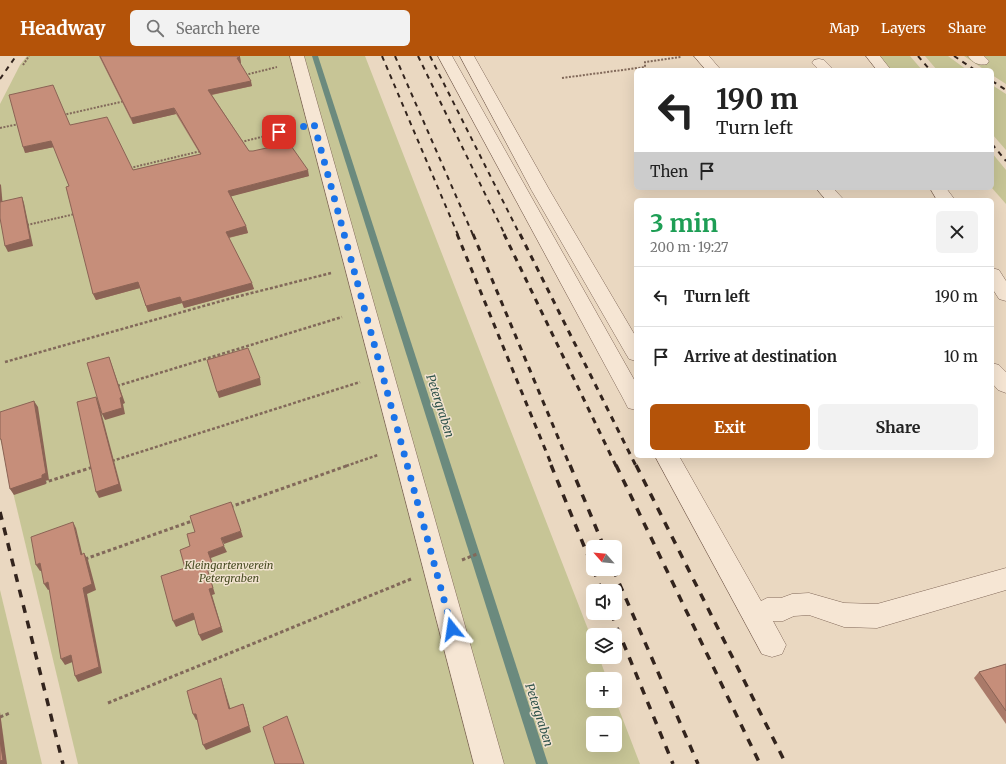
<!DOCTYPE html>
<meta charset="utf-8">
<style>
:root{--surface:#fff;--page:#f2f2f2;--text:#222;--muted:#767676;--line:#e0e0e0;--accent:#b45309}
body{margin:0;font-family:Merriweather,serif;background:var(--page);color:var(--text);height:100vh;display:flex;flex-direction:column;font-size:15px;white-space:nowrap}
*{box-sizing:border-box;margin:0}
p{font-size:13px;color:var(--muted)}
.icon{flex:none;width:22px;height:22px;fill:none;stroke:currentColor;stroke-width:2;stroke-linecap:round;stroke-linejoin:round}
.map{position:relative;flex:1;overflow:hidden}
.panel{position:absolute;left:634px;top:142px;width:360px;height:260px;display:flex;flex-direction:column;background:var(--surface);border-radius:6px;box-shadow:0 4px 16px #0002}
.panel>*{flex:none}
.top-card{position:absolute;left:634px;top:12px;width:360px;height:122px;border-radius:6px;box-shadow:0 4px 16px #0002;background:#fff;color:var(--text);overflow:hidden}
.needle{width:26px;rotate:297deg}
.tools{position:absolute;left:586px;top:484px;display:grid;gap:8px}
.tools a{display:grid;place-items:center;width:36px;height:36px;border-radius:6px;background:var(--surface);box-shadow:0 4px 16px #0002;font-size:20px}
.pin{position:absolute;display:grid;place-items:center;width:34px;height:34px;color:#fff;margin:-17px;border-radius:8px;box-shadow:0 2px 6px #0006}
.me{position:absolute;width:44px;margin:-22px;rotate:345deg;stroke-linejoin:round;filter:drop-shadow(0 0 3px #0008)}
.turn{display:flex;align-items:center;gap:14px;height:84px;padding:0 16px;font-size:18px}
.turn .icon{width:52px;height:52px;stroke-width:2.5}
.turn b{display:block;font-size:28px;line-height:34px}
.then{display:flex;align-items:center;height:38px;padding:0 16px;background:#0003;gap:8px;font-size:15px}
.round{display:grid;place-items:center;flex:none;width:42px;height:42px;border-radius:6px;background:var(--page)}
.summary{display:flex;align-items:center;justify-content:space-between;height:68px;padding:0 16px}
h1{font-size:24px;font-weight:700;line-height:30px;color:#1e9e55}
.cta{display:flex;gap:8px;margin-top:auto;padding:8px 16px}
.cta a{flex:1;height:46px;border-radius:6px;background:var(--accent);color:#fff;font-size:16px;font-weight:700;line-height:46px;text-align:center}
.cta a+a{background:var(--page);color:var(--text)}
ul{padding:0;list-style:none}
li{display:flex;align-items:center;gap:12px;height:60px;padding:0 16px;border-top:1px solid var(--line)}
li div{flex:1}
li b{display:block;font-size:15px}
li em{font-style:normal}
header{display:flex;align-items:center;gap:24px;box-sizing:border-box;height:56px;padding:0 20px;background:var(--accent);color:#fff}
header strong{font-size:19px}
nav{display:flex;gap:22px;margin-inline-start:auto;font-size:14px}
.search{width:280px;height:36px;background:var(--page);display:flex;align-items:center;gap:10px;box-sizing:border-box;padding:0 14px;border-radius:6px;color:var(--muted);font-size:15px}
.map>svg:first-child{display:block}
</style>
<header>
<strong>Headway</strong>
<div class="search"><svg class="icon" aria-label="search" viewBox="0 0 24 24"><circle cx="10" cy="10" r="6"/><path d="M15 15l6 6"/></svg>Search here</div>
<nav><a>Map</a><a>Layers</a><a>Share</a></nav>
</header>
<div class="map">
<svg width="1006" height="708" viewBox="0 0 1006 708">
<rect width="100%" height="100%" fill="#ead8c1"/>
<!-- green -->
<g fill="#c7c596" fill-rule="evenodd">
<path d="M27,0H290L478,708H78L0,382V48L20,9Z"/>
<path d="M300,0H365L593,586V601H599L607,623H593V645H615V643L640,708H499ZM593,667H615V689H593Z"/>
<path d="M879,0H910L922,14H891Z"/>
<path d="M925,0H948L967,14H937Z"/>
<path d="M964,0H1006V28L992,19V14H985Z"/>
<path d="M992,29L1006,38V94L992,78Z"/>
<path d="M992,97L1006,114V148L992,132Z"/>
<path d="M0,534L42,708H0Z"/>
</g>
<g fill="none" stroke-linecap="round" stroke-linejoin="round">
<!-- stream -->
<path fill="#6b8a7e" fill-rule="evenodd" d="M312,0H318L548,708H536Z"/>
<!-- minor casing -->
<g stroke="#82695a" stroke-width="1">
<g id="minor">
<path d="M290,0H304L504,708H474Z"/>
<path d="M438,0H452L636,327V354L628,352L625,346Z"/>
<path d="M460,0H474L550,135L636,281V305L629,303L626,298L532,135Z"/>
<path d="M694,0H709L721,14H706Z"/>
<path d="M866,0H880L891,14H877Z"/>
<path d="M968,0H984L989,5L987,8C979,10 973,7 968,0Z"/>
<path d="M819,3L824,4L834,14H819L812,7L814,4Z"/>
<path d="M816,132H833L844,144H826Z"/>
<path d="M930,132H946L955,144H937Z"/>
<path d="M992,212L999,214L1006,225V245L999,243L992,232Z"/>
<path d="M992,307L999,309L1006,316V337L998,334L992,327Z"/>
<path d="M655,400H679L761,545L767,542H781L792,538L809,537L844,547L877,548L1006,512V534L877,572L844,571L809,559L794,560L783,565H773L786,589L782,598L772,601L762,598Z"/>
</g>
</g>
<!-- path-far2 -->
<g stroke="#82695a" stroke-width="2" stroke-dasharray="2 1.5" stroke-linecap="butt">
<path d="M23,9L29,0"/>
<path d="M245,19L277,11"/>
<path d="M562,22L645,11V6L681,1"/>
<path d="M63,59L125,45"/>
<path d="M0,72L19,68"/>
<path d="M241,86L294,73"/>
<path d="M130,112L201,95"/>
<path d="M27,169L75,158"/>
</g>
<!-- path-far1 -->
<g stroke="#82695a" stroke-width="2.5" stroke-dasharray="3 2" stroke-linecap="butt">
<path d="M5,306L232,242L331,217"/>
<path d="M117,330L342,261"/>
<path d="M112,405L360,326"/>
<path d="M346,410L378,399"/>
</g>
<!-- path -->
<g stroke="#82695a" stroke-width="3" stroke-dasharray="3.5 2.5" stroke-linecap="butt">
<path d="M43,427L93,411"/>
<path d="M230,451L349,409"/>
<path d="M85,503L195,464"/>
<path d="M462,504L477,498"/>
<path d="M108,647L411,523"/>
<path d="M0,661L10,657"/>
</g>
<!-- minor -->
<use href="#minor" fill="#f6e6d4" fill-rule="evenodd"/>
<!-- rail-far2 -->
<g stroke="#33241d" stroke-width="2" stroke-dasharray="5 5" stroke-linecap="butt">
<path d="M382,0L458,179"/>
<path d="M395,0L473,179"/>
<path d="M418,0L505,179"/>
<path d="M430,0L520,179"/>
<path d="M918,0L930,14"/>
<path d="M954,0L975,14"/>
<path d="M0,23L16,0"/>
<path d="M992,25L1006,34"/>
<path d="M992,88L1006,105"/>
</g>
<!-- rail-far1 -->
<g stroke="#33241d" stroke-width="3" stroke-dasharray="6 6" stroke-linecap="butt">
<path d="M457,178L552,410"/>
<path d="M473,178L570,410"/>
<path d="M504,178L616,410"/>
<path d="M520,178L636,410"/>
</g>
<!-- rail -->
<g stroke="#33241d" stroke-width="3.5" stroke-dasharray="8 8" stroke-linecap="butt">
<path d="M551,409L593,512"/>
<path d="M570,409L604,491"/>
<path d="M616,409L760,708"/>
<path d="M636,409L786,708"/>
<path d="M0,456L63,708"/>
<path d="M593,513L602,535"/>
<path d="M613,513L698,708"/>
<path d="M611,557L673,708"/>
</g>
</g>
<!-- wall -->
<g fill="#aa7a69">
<path d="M99,0H239L240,1L241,7H240L252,30L212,39L249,95L309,120L231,140L246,170L248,177L229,182L254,233L184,252L182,247L148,256L140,232L96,244L93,238L69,130L54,91L25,97L70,69L133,114L200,98L176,58L133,68Z"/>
<path d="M1006,608V668L974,622L979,616Z"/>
</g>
<!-- shaded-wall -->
<g fill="#8b6355">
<path d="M240,1L241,7L238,8L237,2Z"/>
<path d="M251,25L252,30L210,39L208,34Z"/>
<path d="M174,52L176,58L133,68L131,62Z"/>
<path d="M51,85L54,91L25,97L23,91Z"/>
<path d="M308,114L309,120L229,141L228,135Z"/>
<path d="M0,128L1,129L3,152H0Z"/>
<path d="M22,141L24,147L33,190L8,196L5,190Z"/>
<path d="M246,170L248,177L227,182L226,176Z"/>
<path d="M138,226L140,232L96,244L93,238Z"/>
<path d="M252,227L254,233L184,252L182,246Z"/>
<path d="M180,241L182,247L148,256L146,250Z"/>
<path d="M109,301L125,347L123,348L125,358L105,364L102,358Z"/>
<path d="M260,322L261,329L219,342L217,336Z"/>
<path d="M96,341L99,348L122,435L99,442L96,436Z"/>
<path d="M34,345L38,351L49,424L45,425L46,428L14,439L10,433Z"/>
<path d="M73,466L76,472L84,505L81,499Z"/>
<path d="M241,475L243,481L224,488L221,482Z"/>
<path d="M224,490L227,496L211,502L214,513L208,515L215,538L212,539L223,576L202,585L199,579L209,533L206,509L208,496Z"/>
<path d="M84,497L88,504L96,534L87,538L102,617L78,626L75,620Z"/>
<path d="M40,507L44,514L40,515L36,509Z"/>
<path d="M48,526L51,533L48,534L44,528Z"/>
<path d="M193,557L196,563L176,571L173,565Z"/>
<path d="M71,599L75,605L65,609L61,603Z"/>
<path d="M221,622L223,628L232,658L229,653Z"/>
<path d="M243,648L245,653L251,676L206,694L203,689Z"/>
<path d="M0,656L7,708H0Z"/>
<path d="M193,658H196L199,663L196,664Z"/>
</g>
<!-- building -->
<g fill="#c68e7a" stroke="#8b6355">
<path d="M100,0H239L240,1L237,2L251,25L208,34L249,95H253L289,87L308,114L228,135L246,170L226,176L252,227L182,246L180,241L146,250L138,226L93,238L66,131L69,130L51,85L23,91L9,39L53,29L70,69L107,61L133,114L201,98L174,52L131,62Z"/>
<path d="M22,141L30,183L5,190L0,162V146Z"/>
<path d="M248,292L260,322L217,336L207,304Z"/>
<path d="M109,301L122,341L120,342L122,352L102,358L87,307Z"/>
<path d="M96,341L119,428L96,436L77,346Z"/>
<path d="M34,345L46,417L42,419V422L10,433L1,383H0V356Z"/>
<path d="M231,446L241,475L221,482L224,490L208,496L212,507L206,509L213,532L209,533L221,571L199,579L193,557L173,565L161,520L185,512L180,494L190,490L187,478L195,476L190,460Z"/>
<path d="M73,466L81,499L84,497L92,528L83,532L99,611L75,620L71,599L61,603L48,526L44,528L40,507L36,509L31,481Z"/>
<path d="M1006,608V655L979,616Z"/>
<path d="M221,622L229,653L243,648L249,670L203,689L196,658H193L187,635Z"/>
<path d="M287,660L304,708H275L263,671Z"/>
<path d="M0,684L3,704L0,705Z"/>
</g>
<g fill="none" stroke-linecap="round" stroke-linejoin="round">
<!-- route -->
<path stroke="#1a73e8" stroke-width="7" stroke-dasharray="0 12.6" d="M279,76L314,68L452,573"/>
</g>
<g text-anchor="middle" stroke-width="3" stroke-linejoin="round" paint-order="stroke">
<!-- park labels -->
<g font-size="11" font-style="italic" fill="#4a4e25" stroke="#f2e3d0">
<text x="229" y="513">Kleingartenverein<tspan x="229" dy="13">Petergraben</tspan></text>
</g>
<!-- water labels -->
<g font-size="12" font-style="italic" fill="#2e524a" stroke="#f2e3d0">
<text transform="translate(440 350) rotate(72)" y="4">Petergraben</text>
<text transform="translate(539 659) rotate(72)" y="4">Petergraben</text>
</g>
</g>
</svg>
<div class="tools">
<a><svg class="needle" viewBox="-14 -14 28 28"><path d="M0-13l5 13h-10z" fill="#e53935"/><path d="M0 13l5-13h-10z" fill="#767676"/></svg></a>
<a><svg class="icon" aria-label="sound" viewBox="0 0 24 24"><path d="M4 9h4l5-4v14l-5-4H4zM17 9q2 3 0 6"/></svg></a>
<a><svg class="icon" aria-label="layers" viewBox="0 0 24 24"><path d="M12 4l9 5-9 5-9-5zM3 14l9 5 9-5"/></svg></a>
<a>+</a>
<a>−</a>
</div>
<div class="pin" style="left:279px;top:76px;background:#d93025"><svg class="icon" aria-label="arrive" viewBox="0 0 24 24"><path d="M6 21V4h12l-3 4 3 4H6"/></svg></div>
<svg class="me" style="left:452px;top:573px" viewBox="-20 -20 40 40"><path d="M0-17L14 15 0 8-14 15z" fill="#1a73e8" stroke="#fff" stroke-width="4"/></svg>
<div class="top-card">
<div class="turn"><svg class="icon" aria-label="left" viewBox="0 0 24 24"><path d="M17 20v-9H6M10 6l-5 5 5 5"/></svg><div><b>190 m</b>Turn left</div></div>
<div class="then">Then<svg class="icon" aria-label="arrive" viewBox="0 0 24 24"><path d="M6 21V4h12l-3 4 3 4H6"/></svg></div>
</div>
<section class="panel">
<div class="summary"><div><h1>3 min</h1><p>200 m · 19:27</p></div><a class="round"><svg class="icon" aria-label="close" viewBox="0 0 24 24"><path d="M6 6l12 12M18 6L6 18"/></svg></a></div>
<ul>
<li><svg class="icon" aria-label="left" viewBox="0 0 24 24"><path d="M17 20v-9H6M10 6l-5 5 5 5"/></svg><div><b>Turn left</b></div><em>190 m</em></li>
<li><svg class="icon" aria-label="arrive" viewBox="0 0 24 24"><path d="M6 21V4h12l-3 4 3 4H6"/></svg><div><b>Arrive at destination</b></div><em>10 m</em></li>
</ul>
<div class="cta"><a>Exit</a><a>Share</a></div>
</section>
</div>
